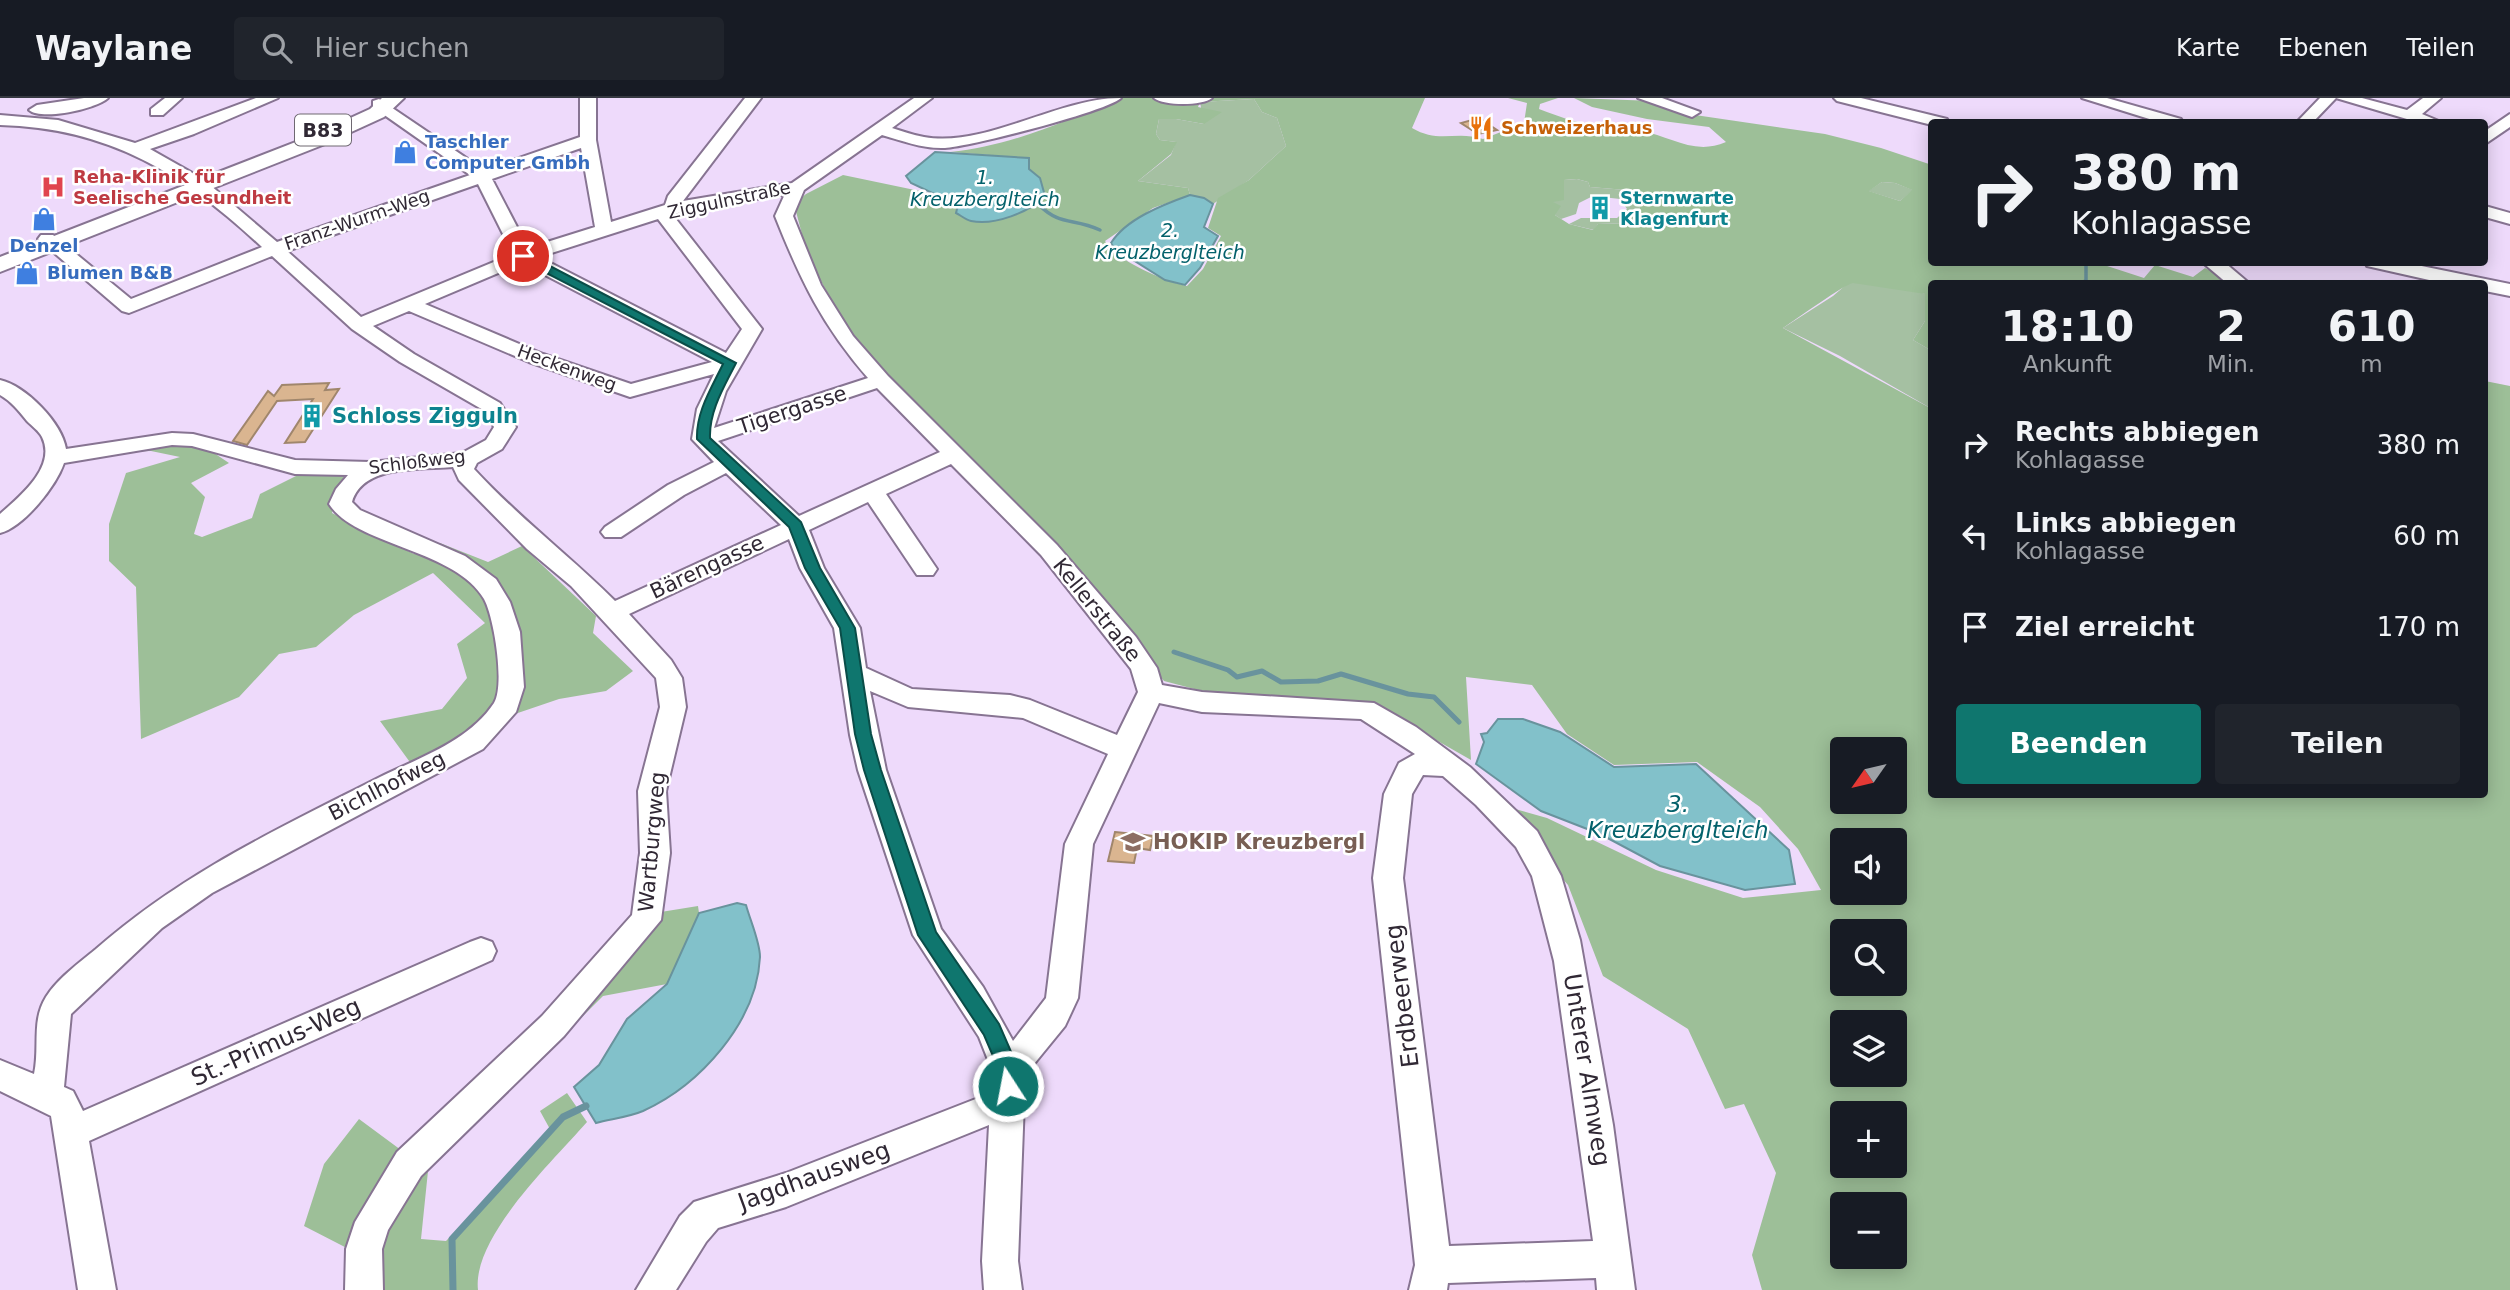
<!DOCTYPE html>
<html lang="de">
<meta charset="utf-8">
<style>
:root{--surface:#171b24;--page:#20242c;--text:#f1f3f6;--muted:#9ea1a6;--line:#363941;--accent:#0f766e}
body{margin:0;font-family:"DejaVu Sans",sans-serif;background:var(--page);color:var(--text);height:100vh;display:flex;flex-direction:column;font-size:26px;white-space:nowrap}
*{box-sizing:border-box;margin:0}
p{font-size:23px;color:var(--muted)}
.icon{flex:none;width:38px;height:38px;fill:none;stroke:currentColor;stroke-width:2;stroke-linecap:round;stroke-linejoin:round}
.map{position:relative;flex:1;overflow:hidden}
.details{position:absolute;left:1928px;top:182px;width:560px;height:518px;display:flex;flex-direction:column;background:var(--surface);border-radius:7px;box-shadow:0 4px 18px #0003}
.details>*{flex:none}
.banner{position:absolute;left:1928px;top:21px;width:560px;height:147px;border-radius:7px;box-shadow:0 4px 18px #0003;background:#171b24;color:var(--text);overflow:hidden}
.needle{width:46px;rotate:236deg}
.tools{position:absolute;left:1830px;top:639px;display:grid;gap:14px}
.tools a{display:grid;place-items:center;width:77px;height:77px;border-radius:7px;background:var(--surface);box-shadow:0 4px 18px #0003;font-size:35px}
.pin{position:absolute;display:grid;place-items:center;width:60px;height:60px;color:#fff;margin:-30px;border:4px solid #fff;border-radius:50%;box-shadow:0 2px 7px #0007}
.me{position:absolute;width:77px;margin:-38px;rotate:349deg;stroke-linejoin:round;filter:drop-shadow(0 0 5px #0008)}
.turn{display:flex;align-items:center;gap:24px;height:147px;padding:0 28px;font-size:32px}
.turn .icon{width:91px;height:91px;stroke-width:2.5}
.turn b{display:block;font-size:49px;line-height:60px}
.eta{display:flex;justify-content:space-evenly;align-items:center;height:119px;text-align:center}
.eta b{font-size:42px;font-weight:800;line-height:49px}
.cta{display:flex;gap:14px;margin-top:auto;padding:14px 28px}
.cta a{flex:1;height:80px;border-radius:7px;background:var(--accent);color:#fff;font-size:28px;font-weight:800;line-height:80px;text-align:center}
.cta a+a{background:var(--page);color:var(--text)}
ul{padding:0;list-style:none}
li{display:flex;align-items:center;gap:21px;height:91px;padding:0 28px}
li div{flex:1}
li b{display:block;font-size:26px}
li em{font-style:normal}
header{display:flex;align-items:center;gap:42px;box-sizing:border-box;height:98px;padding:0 35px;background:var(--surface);border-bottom:2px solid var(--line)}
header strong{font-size:33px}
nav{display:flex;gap:38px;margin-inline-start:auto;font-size:24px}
.search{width:490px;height:63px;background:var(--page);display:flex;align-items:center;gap:18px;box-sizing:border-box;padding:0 24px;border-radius:7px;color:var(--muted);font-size:26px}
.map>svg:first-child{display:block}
</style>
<header>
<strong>Waylane</strong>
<div class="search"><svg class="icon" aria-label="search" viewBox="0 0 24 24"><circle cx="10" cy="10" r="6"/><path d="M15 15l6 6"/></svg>Hier suchen</div>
<nav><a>Karte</a><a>Ebenen</a><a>Teilen</a></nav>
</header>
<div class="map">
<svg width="2510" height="1192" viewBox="0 0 2510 1192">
<rect width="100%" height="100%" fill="#eedafb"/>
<!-- green -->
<g fill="#a5c0a2">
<path d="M1254,1L1262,14L1277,20L1286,48L1249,82L1213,106L1204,100L1190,97L1188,90L1138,83L1171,57L1176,44L1160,42L1156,36L1159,21H1176L1204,26L1200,4Z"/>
<path d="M1577,81L1588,84L1590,89L1626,92L1641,104L1639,113L1629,125L1598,126L1594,132L1569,126L1581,120H1617L1627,111L1620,101L1593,98L1579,105L1576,116L1561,121L1555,117L1556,107L1552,104L1564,95V82Z"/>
<path d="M1882,84L1895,85L1913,92L1900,103L1868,93Z"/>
<path d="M1872,176L1925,196V223L1913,242L1932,253V311L1840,258L1783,230L1833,198L1847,186Z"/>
</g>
<!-- forest -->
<g fill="#9dbf98" fill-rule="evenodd">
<path d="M1119,0H1425L1412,30C1439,46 1456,32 1483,41L1524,25L1527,5L1508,0H1558L1540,6L1539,11C1562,20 1584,27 1608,30C1619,32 1631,31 1641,33C1671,38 1694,58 1726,44L1709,29L1647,21L1592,9L1574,0L1654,3L1695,17L1825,36L1881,50L1932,67V164L2098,165L2144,180L2155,167L2193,179L2205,170L2235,185L1932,186V253L1913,242L1925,223V196L1853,185C1845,186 1795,222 1783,230L1932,311V696H2485V283L2510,288V1192H1762L1752,1157L1776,1075L1744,1006L1725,1011L1688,931L1603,878L1568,787L1497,706L1547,720L1656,772L1743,800L1821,792L1798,751L1760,709L1697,664L1614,667L1567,636L1532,587L1466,579L1471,662L1373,606L1217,597L1164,583L1054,446L853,242L808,159L794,106L806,96L843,77L934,96L958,107L972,123C998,121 1027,118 1045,98L1029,71V60L950,54C1010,48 1064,24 1119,0ZM1254,1L1262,14L1277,20L1286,48L1249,82L1218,100L1208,130L1221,138L1203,171L1187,188C1165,183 1116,163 1105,143L1153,110L1190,97L1188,90L1138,83L1171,56L1177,44L1160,42L1156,36L1159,21H1176L1204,26L1222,14L1198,9L1200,4ZM1577,81L1588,84L1590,89L1626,92L1641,104L1639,113L1629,125L1598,126L1593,132L1569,126L1555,117L1561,108L1553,104L1564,102V82ZM1882,84L1895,85L1912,92L1900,103L1869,93ZM1843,651H1895V704H1843ZM1843,742H1895V794H1843ZM1843,833H1895V886H1843ZM1843,924H1895V976H1843ZM1843,1015H1895V1068H1843ZM1843,1106H1895V1158H1843Z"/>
<path d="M187,345L214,355L229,365L191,385L205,399L194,436L202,439L252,420L260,396L302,375L344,378L332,415L414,456L440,445L488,464L522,448L596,518L593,535L633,573L606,593L559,601L509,618L412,667L380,623L442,611L467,580L457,546L485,525L433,475L354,517L316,549L279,556L239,599L141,641L136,489L109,463V426L126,375L180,359L151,353L107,354Z"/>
<path d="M698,808L699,815L667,886L603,898L428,1073L421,1141L446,1143L551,1033L540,1013L567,995L587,1024C553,1063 472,1139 478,1192H377L374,1164L304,1128L324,1066L359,1021L405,1055L562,905L636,818Z"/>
</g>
<!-- water -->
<g fill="#82c1ca" stroke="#69939d" stroke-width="2">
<path d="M935,54L1029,60V71L1040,80L1045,98C1030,114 994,128 971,123C966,122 960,117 956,115L958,107L911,85L906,78Z"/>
<path d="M1190,97L1204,100L1213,106L1204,129L1218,138L1200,170L1185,187L1165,182L1114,150L1111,145C1126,121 1162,107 1190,97Z"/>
<path d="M1498,621H1523L1560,634L1614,669L1696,666L1789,752L1795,786L1745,792L1660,768L1600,736L1541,713L1476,666L1484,644L1481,636L1487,635Z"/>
<path d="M737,805L746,807C750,822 760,844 760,859C757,924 700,987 643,1013C629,1019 611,1021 596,1025L574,989L599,967L627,921L667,886L699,815Z"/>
</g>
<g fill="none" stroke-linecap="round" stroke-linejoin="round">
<!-- stream-far2 -->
<g stroke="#69939d" stroke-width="3.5">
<path d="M1038,106C1061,129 1072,119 1100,132"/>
<path d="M2082,164L2086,166V182L2082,186"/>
</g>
<!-- stream-far1 -->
<path stroke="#69939d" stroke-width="5" d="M1174,554L1228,572L1237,579L1262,573L1281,584L1318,583L1341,576L1408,596L1434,599L1459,624"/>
<!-- stream -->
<path stroke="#69939d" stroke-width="7" d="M453,1192L452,1141L563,1019L586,1008"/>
</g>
<!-- building -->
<g fill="#dab590" stroke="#a0866c" stroke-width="2">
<path d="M1479,20L1497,32L1478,36L1461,25Z"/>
<path d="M329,285L325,292L339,291L305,344L285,345L313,301L277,303L247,347L233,343L268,293L274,298L282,287Z"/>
<path d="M1115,734L1153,738L1150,752L1137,750L1134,765L1108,763Z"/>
</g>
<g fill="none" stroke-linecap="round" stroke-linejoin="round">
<!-- minor casing -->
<g stroke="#877492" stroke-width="4">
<g id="minor">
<path d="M84,0H108C96,11 41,23 29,12L37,7Z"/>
<path d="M165,0H182L163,17H151V11Z"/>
<path d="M256,0H278L194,36L150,51L203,81L277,144L470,77L373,9V3L379,1L484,72L580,39V0H596V42L611,124L665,107L668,98L745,0H761L683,103L792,85L914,0H932L892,30C902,33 913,37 924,39C986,50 1057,0 1121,0C1108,13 969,49 945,50C923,51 903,43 882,37L804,92L793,118L821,187L853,238L888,278L1057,447L1136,539L1157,570L1162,587L1202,594L1374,605L1416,629L1470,669L1537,733L1561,778L1580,842L1613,1027L1635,1192H1597L1596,1180L1448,1185L1447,1192H1409L1415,1167L1373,780L1384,696L1399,665L1415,656L1361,621L1202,614L1159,605L1093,746L1078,900L1065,928L1025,977L1018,1163L1022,1192H984L982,1163L989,1027L786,1109L718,1130L706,1144L676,1192H636L680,1118L694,1104L786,1075L991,995L992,972L979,939L913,837L858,672L850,637L834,530L800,470L789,441L629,516L671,562L682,580L686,609L666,693L670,755L661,822L564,938L421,1078L388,1132L382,1151L383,1192H345L346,1151L355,1124L397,1054L542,918L632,817L640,755L638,693L660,609L656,580L571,488L527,451L459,382L453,369C421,372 363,366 352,404L360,412L465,458L496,481L510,504L520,534L524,589L516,614L483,651L212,795L162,830L71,916L64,989L73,993L83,1013L470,844L481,840L492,844L496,853L492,862L89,1043L116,1192H78L51,1018L0,993V962L34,976C40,949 31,923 46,899C58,880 79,865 96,851C184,774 276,732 380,679C419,660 469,643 494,605C505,587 494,519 484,501C455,451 356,448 329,406L336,391L348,377L295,376L192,348L172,347L64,365C56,388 24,429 0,435V416C19,399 57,369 42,339C39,333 32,328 27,323C19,313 11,303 0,297V282C26,288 62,325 66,351L172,335L193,336L295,362L370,364L462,355L486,342L494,329L485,313L400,264L352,231L272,158L129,215L122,213L38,141L41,137H53L131,201L262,149C184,76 110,30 0,27V17L58,22L135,45ZM581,50L595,129L528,150L492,81ZM478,86L513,156L361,219L287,153ZM785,96L775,118C801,183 822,227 868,280L714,330L726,293L762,231L672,116ZM658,121L742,231L726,255L539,159ZM522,165L712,264L631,286L543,256L425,206ZM409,213L529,264L630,299L714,276L697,311L692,341L714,364L668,387L605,429L601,434L605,439H621L684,397L726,375L781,427L615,503C569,457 518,419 474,371L477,365L502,351L516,329L500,305L414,256L373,228ZM877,290L940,354L799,418L718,343ZM951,366L1041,457L1131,571L1138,594L1117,637L1030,602L1010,597L912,591L866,570L860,530L824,470L809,432L868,404L917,477H933L937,471L886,396ZM870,593L908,609L1023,620L1108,656L1065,746L1046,900L1013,943L983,889L941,831L886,672ZM1423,677L1443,678L1476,707L1516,749L1532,778L1554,863L1593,1143L1449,1148L1403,780L1412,696Z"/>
<path d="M1154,0H1212C1202,8 1164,8 1154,0Z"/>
<path d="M1638,0H1662L1700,14L1692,19Z"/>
<path d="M1834,0H1861L1947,21L1949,24L1932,27L1837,3Z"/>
<path d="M2082,0H2107L2181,21L2183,24H2159Z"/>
<path d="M2320,0H2362L2407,12L2423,0H2441L2422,16L2441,24H2417L2336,0L2313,24H2297Z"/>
<path d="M2510,16V29L2485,46V33Z"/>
<path d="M2485,108L2510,115V126L2485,119Z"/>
<path d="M2202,164H2224L2250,186H2228Z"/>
<path d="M2365,164H2402L2510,186V198L2485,193V186H2447L2367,168Z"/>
</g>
</g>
<!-- major casing -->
<g stroke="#877492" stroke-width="4">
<path id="major" d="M382,0H404L384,19L325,46L0,174V159L311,38L370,11Z"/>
</g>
<!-- minor -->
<use href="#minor" fill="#fff" fill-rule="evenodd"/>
<!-- major -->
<use href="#major" fill="#fff" fill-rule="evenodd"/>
</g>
<!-- route -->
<path fill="#0f766e" stroke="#0a4d48" stroke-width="2" d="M519,156H527L736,265C724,289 709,313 710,340L801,424L820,470L855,530L871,636L881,672L936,834L999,926L1019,972L1015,994L1008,997L1000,994L999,972L984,937L918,837L864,672L855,636L840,530L805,470L789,429L697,341C696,314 711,291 723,266L519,161Z"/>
<!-- icons -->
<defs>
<g id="restaurant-bare" transform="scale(1.89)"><path d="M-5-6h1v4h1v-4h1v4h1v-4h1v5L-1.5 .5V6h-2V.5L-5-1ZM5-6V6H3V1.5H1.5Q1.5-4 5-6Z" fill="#e8710a" stroke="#fff" stroke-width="2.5" paint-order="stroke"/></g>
<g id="shop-bare" transform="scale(1.89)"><path d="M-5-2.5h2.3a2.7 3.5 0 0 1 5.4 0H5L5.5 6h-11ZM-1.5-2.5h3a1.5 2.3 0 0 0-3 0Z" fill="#3f7fe0" stroke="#fff" stroke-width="2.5" paint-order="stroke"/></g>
<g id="hospital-bare" transform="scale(1.89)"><path d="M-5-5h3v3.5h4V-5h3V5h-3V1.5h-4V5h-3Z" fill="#e0444e" stroke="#fff" stroke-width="2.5" paint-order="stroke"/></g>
<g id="building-bare" transform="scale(1.89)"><path d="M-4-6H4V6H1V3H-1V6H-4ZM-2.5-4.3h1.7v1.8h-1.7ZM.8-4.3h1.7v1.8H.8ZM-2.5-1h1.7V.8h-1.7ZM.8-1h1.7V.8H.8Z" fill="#0f9aa8" stroke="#fff" stroke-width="2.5" paint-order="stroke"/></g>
<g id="school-bare" transform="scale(1.89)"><path d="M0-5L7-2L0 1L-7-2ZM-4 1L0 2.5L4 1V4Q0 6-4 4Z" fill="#8d6e63" stroke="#fff" stroke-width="2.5" paint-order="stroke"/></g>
</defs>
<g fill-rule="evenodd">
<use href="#restaurant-bare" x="1481" y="30"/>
<use href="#shop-bare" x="405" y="54"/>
<use href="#hospital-bare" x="53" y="89"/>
<use href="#building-bare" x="1600" y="110"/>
<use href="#shop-bare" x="44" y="121"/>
<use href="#shop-bare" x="27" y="175"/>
<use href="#building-bare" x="312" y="318"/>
<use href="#school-bare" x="1133" y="744"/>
</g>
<g text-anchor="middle" stroke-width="5" stroke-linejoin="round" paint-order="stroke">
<!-- far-food labels -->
<g font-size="18" font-weight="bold" fill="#c56008" stroke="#fff" text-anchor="start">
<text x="1501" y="36">Schweizerhaus</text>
</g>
<!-- far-shop labels -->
<g font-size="18" font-weight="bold" fill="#366cbe" stroke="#fff" text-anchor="start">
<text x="425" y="50">Taschler<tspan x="425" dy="21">Computer Gmbh</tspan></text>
<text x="44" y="154" text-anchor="middle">Denzel</text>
<text x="47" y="181">Blumen B&amp;B</text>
</g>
<!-- far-health labels -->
<g font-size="18" font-weight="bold" fill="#be3a42" stroke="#fff" text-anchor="start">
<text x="73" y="85">Reha-Klinik für<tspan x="73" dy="21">Seelische Gesundheit</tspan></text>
</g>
<!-- far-culture labels -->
<g font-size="18" font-weight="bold" fill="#0d838f" stroke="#fff" text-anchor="start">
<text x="1620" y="106">Sternwarte<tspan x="1620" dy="21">Klagenfurt</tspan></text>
</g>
<!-- far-street labels -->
<g font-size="18" fill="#302834" stroke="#fff">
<text transform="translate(729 102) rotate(-12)" y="6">Ziggulnstraße</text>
<text transform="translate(357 122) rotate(-19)" y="6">Franz-Wurm-Weg</text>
<text transform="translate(567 270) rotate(20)" y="6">Heckenweg</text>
<text transform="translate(417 364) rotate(-7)" y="6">Schloßweg</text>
</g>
<!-- shield labels -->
<rect fill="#fff" stroke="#6e6871" stroke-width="2" x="295" y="16.5" width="56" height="31" rx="5"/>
<g font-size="19" font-weight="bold" fill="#302834">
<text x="323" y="39">B83</text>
</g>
<!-- far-water labels -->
<g font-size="19" font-style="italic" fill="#03616b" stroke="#fff">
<text x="985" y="86">1.<tspan x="985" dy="22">Kreuzberglteich</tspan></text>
<text x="1170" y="139">2.<tspan x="1170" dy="22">Kreuzberglteich</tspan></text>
</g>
<!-- street labels -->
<g font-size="21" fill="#302834" stroke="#fff">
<text transform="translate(792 312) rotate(-18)" y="7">Tigergasse</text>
<text transform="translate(707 469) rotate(-25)" y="7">Bärengasse</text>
<text transform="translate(1097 512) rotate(51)" y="7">Kellerstraße</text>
<text transform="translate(387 688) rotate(-27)" y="7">Bichlhofweg</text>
<text transform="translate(652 744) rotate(-85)" y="7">Wartburgweg</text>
</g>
<!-- culture labels -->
<g font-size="21" font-weight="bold" fill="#0d838f" stroke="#fff" text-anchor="start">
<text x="332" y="325">Schloss Zigguln</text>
</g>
<!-- education labels -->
<g font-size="21" font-weight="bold" fill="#785e54" stroke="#fff" text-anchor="start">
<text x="1153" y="751">HOKIP Kreuzbergl</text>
</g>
<!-- water labels -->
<g font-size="23" font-style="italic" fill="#03616b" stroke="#fff">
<text x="1678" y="714">3.<tspan x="1678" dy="26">Kreuzberglteich</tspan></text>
</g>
<!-- near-street labels -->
<g font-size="24" fill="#302834" stroke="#fff">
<text transform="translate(1402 898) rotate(-97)" y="8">Erdbeerweg</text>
<text transform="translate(276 944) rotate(-24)" y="8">St.-Primus-Weg</text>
<text transform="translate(1587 972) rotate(81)" y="8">Unterer Almweg</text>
<text transform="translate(814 1078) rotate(-20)" y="8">Jagdhausweg</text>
</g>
</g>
</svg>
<div class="tools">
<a><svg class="needle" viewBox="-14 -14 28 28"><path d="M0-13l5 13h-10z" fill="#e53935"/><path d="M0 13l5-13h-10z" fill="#9ea1a6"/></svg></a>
<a><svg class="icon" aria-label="sound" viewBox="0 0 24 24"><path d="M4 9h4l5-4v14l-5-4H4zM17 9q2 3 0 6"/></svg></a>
<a><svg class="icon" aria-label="search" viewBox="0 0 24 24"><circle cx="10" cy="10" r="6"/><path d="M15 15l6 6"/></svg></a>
<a><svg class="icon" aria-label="layers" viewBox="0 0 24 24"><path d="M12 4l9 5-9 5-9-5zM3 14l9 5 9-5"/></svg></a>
<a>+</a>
<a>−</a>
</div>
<div class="pin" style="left:523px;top:158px;background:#d93025"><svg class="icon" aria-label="arrive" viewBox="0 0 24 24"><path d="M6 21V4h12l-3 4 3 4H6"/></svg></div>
<svg class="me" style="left:1008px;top:988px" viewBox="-20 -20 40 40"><circle r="17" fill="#0f766e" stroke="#fff" stroke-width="3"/><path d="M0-11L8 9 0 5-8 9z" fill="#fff"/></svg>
<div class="banner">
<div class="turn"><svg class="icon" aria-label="right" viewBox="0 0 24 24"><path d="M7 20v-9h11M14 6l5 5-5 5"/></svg><div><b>380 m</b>Kohlagasse</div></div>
</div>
<section class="details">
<div class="eta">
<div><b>18:10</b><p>Ankunft</p></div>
<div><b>2</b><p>Min.</p></div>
<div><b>610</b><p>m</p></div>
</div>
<ul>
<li><svg class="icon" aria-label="right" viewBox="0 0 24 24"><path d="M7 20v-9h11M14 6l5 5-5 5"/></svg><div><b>Rechts abbiegen</b><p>Kohlagasse</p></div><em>380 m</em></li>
<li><svg class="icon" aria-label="left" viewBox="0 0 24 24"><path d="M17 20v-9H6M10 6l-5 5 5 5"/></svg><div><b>Links abbiegen</b><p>Kohlagasse</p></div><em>60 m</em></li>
<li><svg class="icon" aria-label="arrive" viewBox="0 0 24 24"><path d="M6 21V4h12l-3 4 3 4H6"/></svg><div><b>Ziel erreicht</b></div><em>170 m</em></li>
</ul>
<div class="cta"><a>Beenden</a><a>Teilen</a></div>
</section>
</div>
